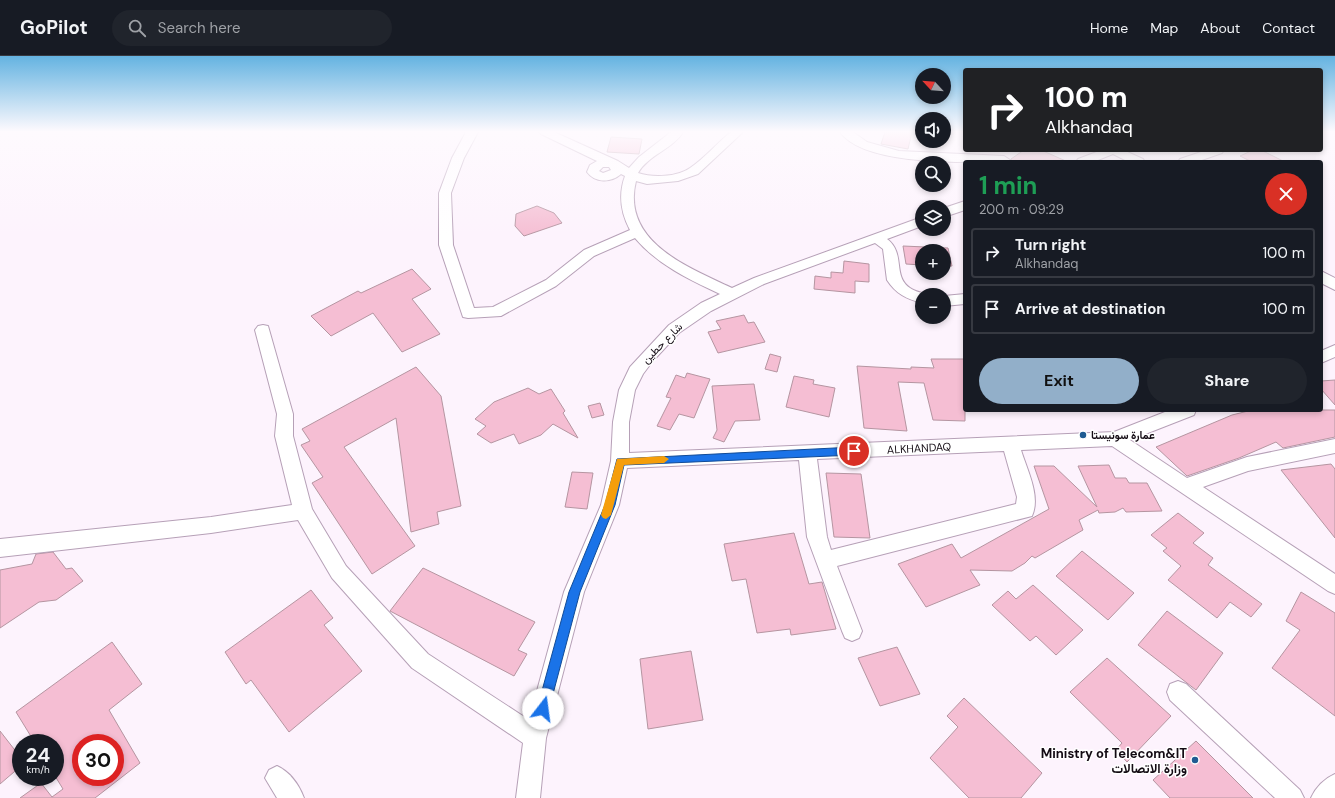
<!DOCTYPE html>
<meta charset="utf-8">
<style>
:root{--surface:#171b24;--page:#20242c;--text:#f1f3f6;--muted:#9ea1a6;--line:#363941;--accent:#92afc9}
body{margin:0;font-family:"DM Sans",Vazirmatn,sans-serif;background:var(--page);color:var(--text);height:100vh;display:flex;flex-direction:column;font-size:15px;white-space:nowrap}
*{box-sizing:border-box;margin:0}
p{font-size:13px;color:var(--muted)}
.icon{flex:none;width:22px;height:22px;fill:none;stroke:currentColor;stroke-width:2;stroke-linecap:round;stroke-linejoin:round}
.map{position:relative;flex:1;overflow:hidden}
.sheet{position:absolute;left:963px;top:104px;width:360px;height:252px;display:flex;flex-direction:column;background:var(--surface);border-radius:4px;box-shadow:0 2px 6px #0003}
.sheet>*{flex:none}
.guide{position:absolute;left:963px;top:12px;width:360px;height:84px;border-radius:4px;box-shadow:0 2px 6px #0003;background:#202124;color:#fff;overflow:hidden}
.needle{width:26px;rotate:296deg}
.fabs{position:absolute;left:915px;top:12px;display:grid;gap:8px}
.fabs a{display:grid;place-items:center;width:36px;height:36px;border-radius:50%;background:var(--surface);box-shadow:0 2px 6px #0003;font-size:20px}
.speed{position:absolute;left:12px;top:678px;display:flex;gap:8px;font-size:20px;font-weight:700;text-align:center}
.speed>*{display:grid;place-content:center;width:52px;height:52px;border-radius:50%;background:var(--surface);box-shadow:0 2px 6px #0003;line-height:1}
.speed small{font-size:10px;font-weight:400}
.speed .limit{border:6px solid #d22;background:#fff;color:#111}
.pin{position:absolute;display:grid;place-items:center;width:34px;height:34px;color:#fff;margin:-17px;border:2px solid #fff;border-radius:50%;box-shadow:0 1px 4px #0007}
.me{position:absolute;width:44px;margin:-22px;rotate:15deg;stroke-linejoin:round;filter:drop-shadow(0 0 3px #0008)}
.turn{display:flex;align-items:center;gap:14px;height:84px;padding:0 16px;font-size:18px}
.turn .icon{width:52px;height:52px;stroke-width:2.5}
.turn b{display:block;font-size:28px;line-height:34px}
.round{display:grid;place-items:center;flex:none;width:42px;height:42px;border-radius:21px;background:var(--page)}
.headline{display:flex;align-items:center;justify-content:space-between;height:68px;padding:0 16px}
h1{font-size:24px;font-weight:700;line-height:30px;color:#1e9e55}
.button{display:flex;gap:8px;margin-top:auto;padding:8px 16px}
.button a{flex:1;height:46px;border-radius:24px;background:var(--accent);color:#111;font-size:16px;font-weight:700;line-height:46px;text-align:center}
.button a+a{background:var(--page);color:var(--text)}
ul{padding:0;list-style:none}
li{display:flex;align-items:center;gap:12px;height:50px;margin:0 8px 6px;padding:0 8px;border:2px solid var(--line);border-radius:4px}
li div{flex:1}
li b{display:block;font-size:15px}
li em{font-style:normal}
header{display:flex;align-items:center;gap:24px;box-sizing:border-box;height:56px;padding:0 20px;background:var(--surface);border-bottom:1px solid var(--line)}
header strong{font-size:19px}
nav{display:flex;gap:22px;margin-inline-start:auto;font-size:14px}
.search{width:280px;height:36px;background:var(--page);display:flex;align-items:center;gap:10px;box-sizing:border-box;padding:0 14px;border-radius:22px;color:var(--muted);font-size:15px}
.map>svg:first-child{display:block}
</style>
<header>
<strong>GoPilot</strong>
<div class="search"><svg class="icon" aria-label="search" viewBox="0 0 24 24"><circle cx="10" cy="10" r="6"/><path d="M15 15l6 6"/></svg>Search here</div>
<nav><a>Home</a><a>Map</a><a>About</a><a>Contact</a></nav>
</header>
<div class="map">
<svg width="1335" height="742" viewBox="0 0 1335 742">
<rect width="100%" height="100%" fill="#fdf3fd"/>
<!-- building -->
<g fill="#f5bed3" stroke="#b595a1" fill-rule="evenodd">
<path d="M885,76H912L908,93L881,88Z"/>
<path d="M611,81L642,83L639,98L607,96Z"/>
<path d="M1024,94H1041L1068,106H1011V103Z"/>
<path d="M1253,94H1261L1285,106H1252L1240,100Z"/>
<path d="M537,150L554,157L562,167L524,180L515,170L516,158Z"/>
<path d="M903,190L948,192L952,210H944V195H922V209L906,208Z"/>
<path d="M844,205L869,208V226L855,225V237L814,233L815,220L831,222V216L843,217Z"/>
<path d="M412,213L431,233L412,243L440,278L402,296L373,257L331,280L311,260L358,235L361,237Z"/>
<path d="M744,259L748,267L754,266L765,286L718,297L708,276L721,273L716,265Z"/>
<path d="M770,298L781,301L777,316L765,313Z"/>
<path d="M931,303H965V365L933,364L924,327L898,326L907,375L864,372L857,310L911,313V311L934,312Z"/>
<path d="M416,311L441,340L461,450L437,456L439,468L411,476L396,362L344,391L415,490L372,518L312,427L323,421L301,389L310,385L302,373Z"/>
<path d="M687,317L710,323L694,362L679,358L670,374L657,370L671,342L666,341L676,319L685,322Z"/>
<path d="M794,320L814,324L813,328L835,332L829,361L786,351Z"/>
<path d="M1335,324V349L1321,333V325Z"/>
<path d="M754,328L760,364L735,365L724,386L713,382L717,374L712,330Z"/>
<path d="M528,332L539,338L551,333L565,355L563,357L578,382L553,368L541,379L519,388L514,378L491,387L477,378L486,370L475,363L494,346Z"/>
<path d="M600,347L604,359L592,362L588,350Z"/>
<path d="M1252,354H1335V381L1283,392L1276,386L1239,402L1187,420L1156,391L1232,359Z"/>
<path d="M1331,408L1335,413V482L1281,414Z"/>
<path d="M1109,409L1115,422H1126L1129,427H1147L1162,455L1126,456L1123,452L1115,456L1099,457L1098,454L1079,464L1083,474L1035,502L1032,500L1025,507L1012,515L970,514L980,529L926,551L898,508L952,488L961,502L1049,453L1034,410H1054L1097,451L1078,410Z"/>
<path d="M572,416L593,417L587,453L565,451Z"/>
<path d="M826,417L861,418L870,482L834,481Z"/>
<path d="M1178,457L1204,477L1193,487L1213,502L1208,509L1262,548L1251,561L1230,546L1217,562L1168,524L1181,510L1163,495L1167,492L1151,479Z"/>
<path d="M794,477L809,528L822,526L836,573L791,579L790,573L757,577L746,523L732,525L724,488Z"/>
<path d="M1082,495L1134,537L1108,564L1056,520Z"/>
<path d="M53,496L66,513L72,512L83,525L56,544L39,546L0,572V514L32,508L36,498Z"/>
<path d="M423,512L535,566L518,594L527,598L514,620L390,555Z"/>
<path d="M1033,529L1083,574L1056,599L1036,580L1030,585L992,549L1008,535L1016,543Z"/>
<path d="M311,534L333,562L324,569L362,615L289,676L251,624L246,628L225,596Z"/>
<path d="M1301,536L1335,557V660L1272,612L1300,574L1286,565Z"/>
<path d="M1167,555L1223,597L1196,634L1138,589Z"/>
<path d="M112,586L142,628L109,654L140,707L95,742H20L41,727L52,741L63,733L55,720V687H35L16,656ZM81,687H115V721H81Z"/>
<path d="M897,591L920,638L880,650L858,602Z"/>
<path d="M691,595L703,664L648,673L640,603Z"/>
<path d="M1107,602L1171,660L1127,706L1116,694L1122,687L1070,636Z"/>
<path d="M964,642L1042,717L1021,742H969L930,702L958,671L947,660Z"/>
<path d="M0,675L21,702V710L0,728Z"/>
<path d="M1196,685L1253,742H1170L1153,724Z"/>
</g>
<g fill="none" stroke-linecap="round" stroke-linejoin="round">
<!-- minor casing -->
<g stroke="#b6a0b7" stroke-width="2">
<g id="minor">
<path d="M466,76H478L464,102L451,137L453,189L474,252L493,251L546,224L584,194L630,174C621,157 618,139 625,120L621,118C611,127 595,127 587,116L590,109L597,105L541,78L539,76H554L618,105L629,112L639,101L671,76H683C673,93 648,99 638,117C653,122 677,121 690,112C705,102 717,87 731,76H743L698,118L678,125L647,128L636,125C621,186 688,211 732,232L754,222L922,161V170L887,183C906,197 892,220 910,232C915,236 922,236 927,239H922V247C907,243 896,238 887,224L883,193L875,187L764,228L711,255L679,277L652,306L643,318L635,334L629,366V397L1114,376L1170,354H1196L1194,359L1130,384L1187,422L1247,401L1335,383V397L1248,415L1203,431L1335,518V538L1328,535L1112,390L1021,394C1027,414 1041,440 1032,460L837,510L862,575L859,582L852,585L845,582L842,575L807,481L799,404L627,412L619,449L584,536L546,682L540,742H516L523,687L412,612L332,522L298,464L211,477L0,501V483L211,461L292,449L275,380L277,358L255,274L258,270L263,269L268,270L293,358V380L312,453L346,510L428,598L529,664L564,536L601,449L611,405L613,366L619,334L630,311L669,269L701,247L720,238C688,223 658,209 635,182L594,200L556,230L501,260L468,262L463,261L439,189V137L452,102ZM603,111H609L611,114L603,117L599,115ZM1004,395L1017,441L1016,448L831,494L827,481L817,403Z"/>
<path d="M840,76H853L867,86L899,95L1004,100L1010,104L1009,106C969,106 865,111 840,76Z"/>
<path d="M1102,94H1123L1143,103L1145,106H1129L1113,98L1093,106H1076L1078,103Z"/>
<path d="M1207,94H1224L1222,97L1196,106H1178L1180,103Z"/>
<path d="M965,145V154L944,161V152Z"/>
<path d="M1321,215L1335,222V234L1321,227Z"/>
<path d="M965,238V248L944,250V240Z"/>
<path d="M1335,289V301L1321,307V295Z"/>
<path d="M1178,625L1186,628L1300,734L1304,742H1275L1170,644L1167,636L1170,628Z"/>
<path d="M277,710C290,716 299,729 304,742H277L265,722L269,714Z"/>
<path d="M1335,718V742H1311C1316,731 1324,723 1335,718Z"/>
</g>
</g>
<!-- minor -->
<use href="#minor" fill="#fff" fill-rule="evenodd"/>
</g>
<!-- sky -->
<linearGradient id="sky" x2="0" y2="1"><stop stop-color="#64b3e1"/><stop offset="0.42" stop-color="#fefafe"/><stop offset="1" stop-color="#fefafe" stop-opacity="0"/></linearGradient>
<rect width="1335" height="180" fill="url(#sky)"/>
<!-- route -->
<path fill="#1a73e8" stroke="#114b97" d="M854,391L859,395L854,399L624,409L615,449L580,536L549,653L547,657L543,659L538,657L537,653L569,536L605,449L617,403Z"/>
<!-- slow -->
<path fill="#f59e0b" d="M664,400L669,403L664,407L624,409L611,459L606,463L603,462L601,459L617,403Z"/>
<!-- markers -->
<g fill="#1f5b92" stroke="#fff" stroke-width="1.5">
<circle cx="1083" cy="379" r="4"/>
<circle cx="1195" cy="704" r="4"/>
</g>
<g text-anchor="middle" stroke-width="3" stroke-linejoin="round" paint-order="stroke">
<!-- street labels -->
<g font-size="11" fill="#130b13" stroke="#fff">
<text transform="translate(662 287) rotate(-45)" y="4">شارع حطين</text>
<text transform="translate(919 392) rotate(-3)" y="4">ALKHANDAQ</text>
</g>
<!-- poi labels -->
<g font-size="11" font-weight="bold" fill="#130b13" stroke="#fff" text-anchor="start">
<text x="1091" y="383">عمارة سونيستا</text>
</g>
<!-- near-poi labels -->
<g font-size="13" font-weight="bold" fill="#130b13" stroke="#fff" text-anchor="end">
<text x="1187" y="702">Ministry of Telecom&amp;IT<tspan x="1187" dy="15">وزارة الاتصالات</tspan></text>
</g>
</g>
</svg>
<div class="fabs">
<a><svg class="needle" viewBox="-14 -14 28 28"><path d="M0-13l5 13h-10z" fill="#e53935"/><path d="M0 13l5-13h-10z" fill="#9ea1a6"/></svg></a>
<a><svg class="icon" aria-label="sound" viewBox="0 0 24 24"><path d="M4 9h4l5-4v14l-5-4H4zM17 9q2 3 0 6"/></svg></a>
<a><svg class="icon" aria-label="search" viewBox="0 0 24 24"><circle cx="10" cy="10" r="6"/><path d="M15 15l6 6"/></svg></a>
<a><svg class="icon" aria-label="layers" viewBox="0 0 24 24"><path d="M12 4l9 5-9 5-9-5zM3 14l9 5 9-5"/></svg></a>
<a>+</a>
<a>−</a>
</div>
<div class="speed"><div>24<small>km/h</small></div><div class="limit">30</div></div>
<div class="pin" style="left:854px;top:395px;background:#d93025"><svg class="icon" aria-label="arrive" viewBox="0 0 24 24"><path d="M6 21V4h12l-3 4 3 4H6"/></svg></div>
<svg class="me" style="left:543px;top:653px" viewBox="-20 -20 40 40"><circle r="19" fill="#fff"/><path d="M0-13L10 11 0 6-10 11z" fill="#1a73e8"/></svg>
<div class="guide">
<div class="turn"><svg class="icon" aria-label="right" viewBox="0 0 24 24"><path d="M7 20v-9h11M14 6l5 5-5 5"/></svg><div><b>100 m</b>Alkhandaq</div></div>
</div>
<section class="sheet">
<div class="headline"><div><h1>1 min</h1><p>200 m · 09:29</p></div><a class="round" style="background:#d93025;color:#fff"><svg class="icon" aria-label="close" viewBox="0 0 24 24"><path d="M6 6l12 12M18 6L6 18"/></svg></a></div>
<ul>
<li><svg class="icon" aria-label="right" viewBox="0 0 24 24"><path d="M7 20v-9h11M14 6l5 5-5 5"/></svg><div><b>Turn right</b><p>Alkhandaq</p></div><em>100 m</em></li>
<li><svg class="icon" aria-label="arrive" viewBox="0 0 24 24"><path d="M6 21V4h12l-3 4 3 4H6"/></svg><div><b>Arrive at destination</b></div><em>100 m</em></li>
</ul>
<div class="button"><a>Exit</a><a>Share</a></div>
</section>
</div>
